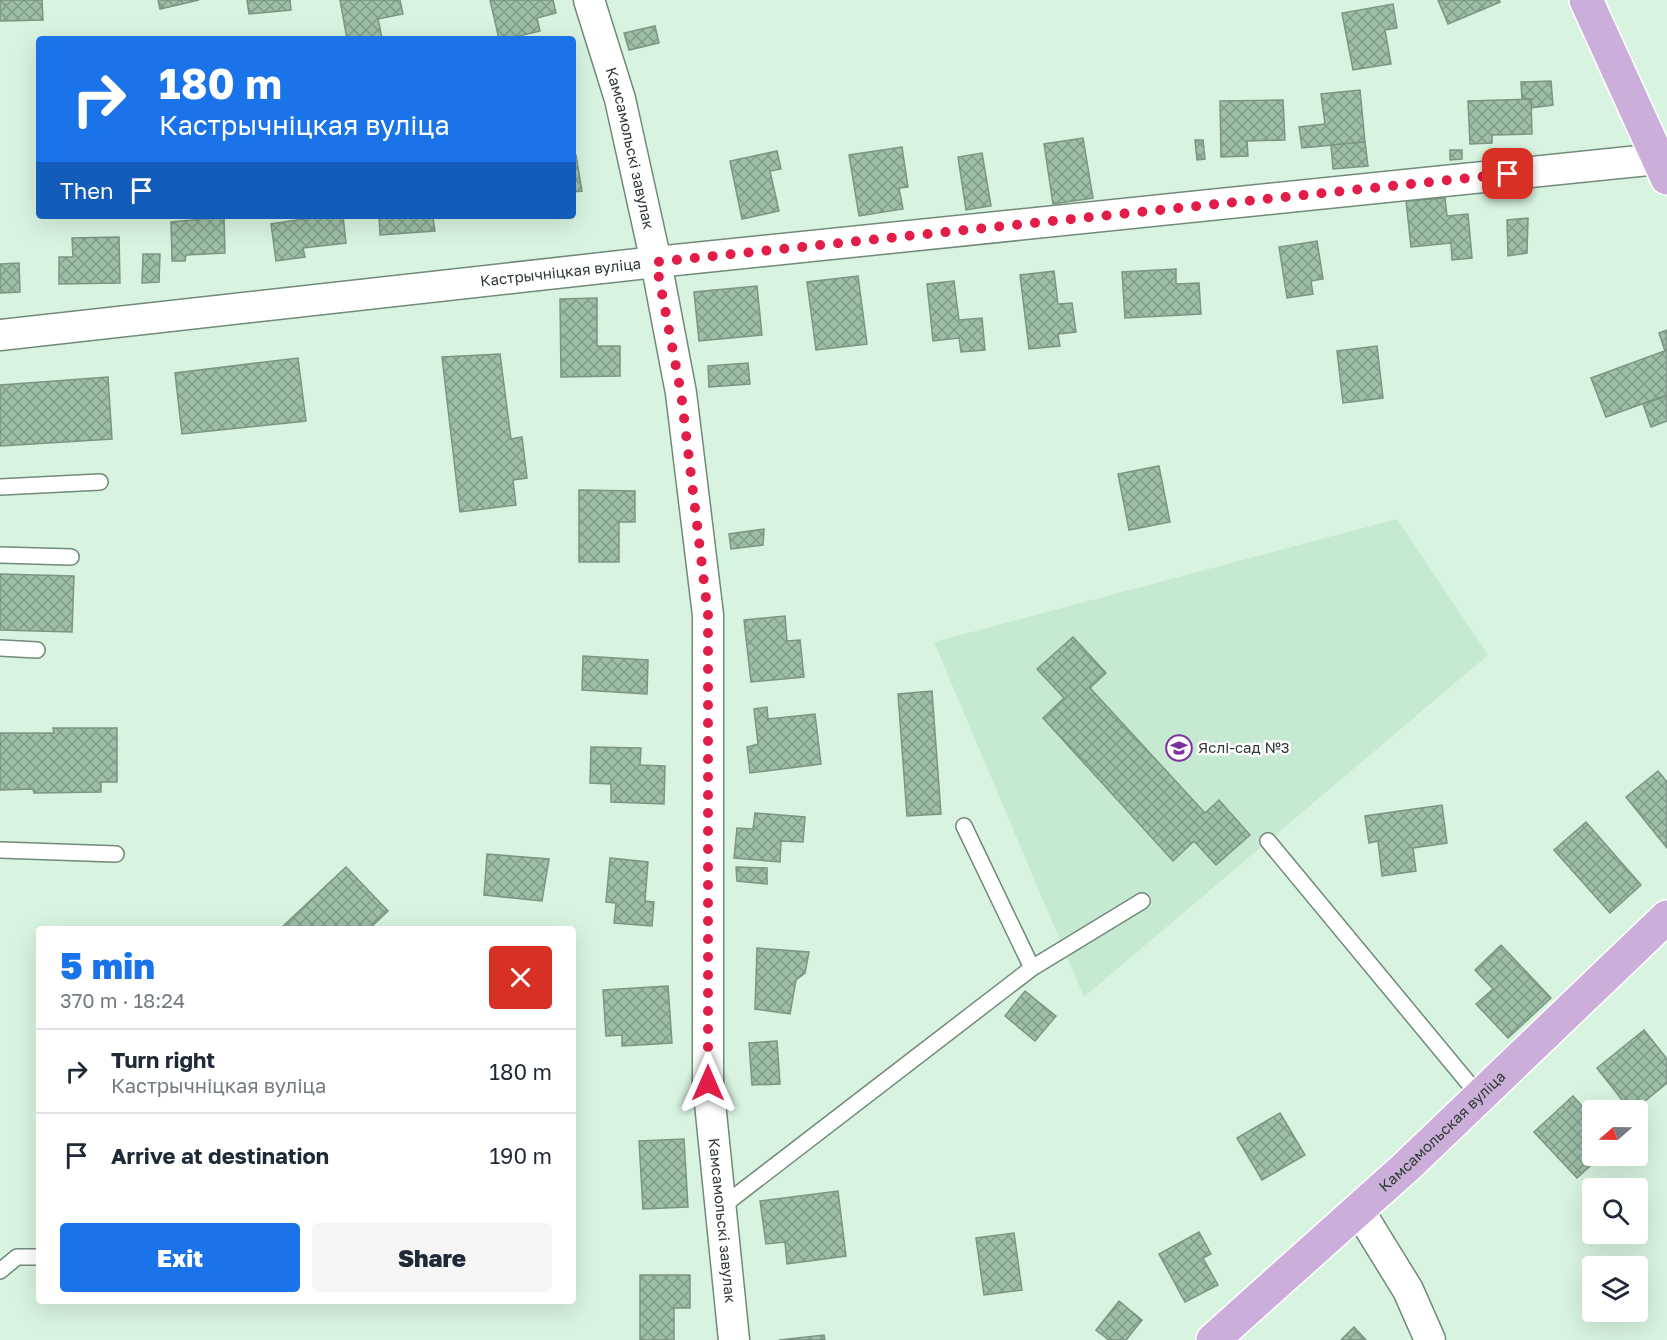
<!DOCTYPE html>
<meta charset="utf-8">
<style>
:root{--surface:#fff;--page:#f6f6f7;--text:#1f2937;--muted:#747a83;--line:#e0e1e3;--accent:#1a73e8}
body{margin:0;font-family:"Golos Text",sans-serif;background:var(--page);color:var(--text);height:100vh;display:flex;flex-direction:column;font-size:22px;white-space:nowrap}
*{box-sizing:border-box;margin:0}
p{font-size:20px;color:var(--muted)}
.icon{flex:none;width:33px;height:33px;fill:none;stroke:currentColor;stroke-width:2;stroke-linecap:round;stroke-linejoin:round}
.map{position:relative;flex:1;overflow:hidden}
.side{position:absolute;left:36px;top:926px;width:540px;height:378px;display:flex;flex-direction:column;background:var(--surface);border-radius:6px;box-shadow:0 6px 24px #0002}
.side>*{flex:none}
.hud{position:absolute;left:36px;top:36px;width:540px;height:183px;border-radius:6px;box-shadow:0 6px 24px #0002;background:#1a73e8;color:#fff;overflow:hidden}
.needle{width:39px;rotate:250deg}
.controls{position:absolute;left:1582px;top:1100px;display:grid;gap:12px}
.controls a{display:grid;place-items:center;width:66px;height:66px;border-radius:6px;background:var(--surface);box-shadow:0 6px 24px #0002;font-size:30px}
.pin{position:absolute;display:grid;place-items:center;width:51px;height:51px;color:#fff;margin:-26px;border-radius:12px;box-shadow:0 3px 9px #0006}
.me{position:absolute;width:66px;margin:-33px;rotate:0deg;stroke-linejoin:round;filter:drop-shadow(0 0 4px #0008)}
.turn{display:flex;align-items:center;gap:21px;height:126px;padding:0 24px;font-size:27px}
.turn .icon{width:78px;height:78px;stroke-width:2.5}
.turn b{display:block;font-size:42px;line-height:51px}
.then{display:flex;align-items:center;height:57px;padding:0 24px;background:#0003;gap:12px;font-size:22px}
.round{display:grid;place-items:center;flex:none;width:63px;height:63px;border-radius:6px;background:var(--page)}
.overview{display:flex;align-items:center;justify-content:space-between;height:102px;padding:0 24px}
h1{font-size:36px;font-weight:800;line-height:45px;color:var(--accent)}
.primary-button{display:flex;gap:12px;margin-top:auto;padding:12px 24px}
.primary-button a{flex:1;height:69px;border-radius:6px;background:var(--accent);color:#fff;font-size:24px;font-weight:800;line-height:69px;text-align:center}
.primary-button a+a{background:var(--page);color:var(--text)}
ul{padding:0;list-style:none}
li{display:flex;align-items:center;gap:18px;height:84px;padding:0 24px;border-top:2px solid var(--line)}
li div{flex:1}
li b{display:block;font-size:22px}
li em{font-style:normal}
.map>svg:first-child{display:block}
</style>
<div class="map">
<svg width="1667" height="1340" viewBox="0 0 1667 1340">
<defs>
<pattern id="building-cross-hatch" width="8" height="8" patternUnits="userSpaceOnUse" patternTransform="scale(1.5)"><rect width="8" height="8" fill="#9cbfa6"/><path d="M0 0l8 8M0 8l8-8" fill="none" stroke="#809c88"/></pattern>
</defs>
<rect width="100%" height="100%" fill="#d8f3e0"/>
<!-- built -->
<path fill="#c6e9d1" d="M1397,519L1488,655L1084,997L934,642Z"/>
<!-- building -->
<g fill="url(#building-cross-hatch)" stroke="#7c9583" stroke-width="1.5">
<path d="M0,0H42L43,20L0,21Z"/>
<path d="M158,0H199L160,9Z"/>
<path d="M247,0H290L291,10L249,14Z"/>
<path d="M340,0H400L403,14L378,19L382,38L347,39Z"/>
<path d="M490,0H553L556,13L537,18L540,31L507,39H499Z"/>
<path d="M1438,0H1499L1500,2L1448,24Z"/>
<path d="M1393,4L1397,28L1385,30L1391,64L1353,70L1342,13Z"/>
<path d="M655,26L659,43L629,50L624,33Z"/>
<path d="M1551,81L1553,105L1531,108V99H1522L1521,82Z"/>
<path d="M1360,90L1365,142L1302,148L1299,127L1325,124L1321,94Z"/>
<path d="M1531,99L1532,134L1492,135V143L1470,144L1468,101Z"/>
<path d="M1283,100L1285,140L1247,141L1248,156L1221,157L1220,101Z"/>
<path d="M1083,138L1093,198L1053,204L1044,144Z"/>
<path d="M1195,140H1203L1205,159L1197,160Z"/>
<path d="M1365,142L1368,166L1333,169L1331,145Z"/>
<path d="M902,147L908,187L899,188L903,209L859,216L849,155Z"/>
<path d="M1450,150H1462V159L1450,160Z"/>
<path d="M777,151L781,169L770,171L779,211L742,219L730,161Z"/>
<path d="M982,153L991,206L966,210L958,157Z"/>
<path d="M576,155L582,191L573,192V156Z"/>
<path d="M1445,198L1447,216L1468,214L1472,258L1452,260L1451,243L1411,247L1406,201Z"/>
<path d="M323,216H343L346,243L303,248L305,257L276,261L271,224Z"/>
<path d="M379,216H442V217L433,218L435,231L380,235Z"/>
<path d="M224,217L225,253L186,255L185,261H172L171,222Z"/>
<path d="M1528,218L1527,253L1508,256L1507,220Z"/>
<path d="M119,237L120,283L59,284V257H73L72,238Z"/>
<path d="M1317,241L1323,279L1311,281L1313,294L1287,298L1279,247Z"/>
<path d="M143,254H160L159,282L142,283Z"/>
<path d="M19,263L20,292L0,293V264Z"/>
<path d="M1176,269V284L1199,283L1201,314L1125,318L1122,272Z"/>
<path d="M1054,271L1058,304L1072,303L1076,332L1058,334L1060,346L1029,349L1020,275Z"/>
<path d="M858,276L867,344L816,350L807,282Z"/>
<path d="M954,281L959,320L982,318L985,350L961,352L959,338L933,341L927,284Z"/>
<path d="M757,286L762,335L699,341L694,292Z"/>
<path d="M597,298V346H620V376L561,377L560,299Z"/>
<path d="M1667,330V350L1665,351L1659,333Z"/>
<path d="M1377,346L1383,398L1343,403L1337,351Z"/>
<path d="M1667,350V395L1606,417L1591,378Z"/>
<path d="M500,354L511,439L522,437L527,478L513,480L516,505L460,512L442,357Z"/>
<path d="M298,358L306,421L182,434L175,373Z"/>
<path d="M748,363L750,384L709,387L708,366Z"/>
<path d="M108,377L112,439L0,446V385Z"/>
<path d="M1667,396V421L1651,427L1643,404Z"/>
<path d="M1159,466L1170,522L1129,530L1118,474Z"/>
<path d="M579,490L635,491V522H619V562H579Z"/>
<path d="M764,529L763,545L731,549L729,534Z"/>
<path d="M0,574L74,576L72,632L0,630Z"/>
<path d="M785,616L787,641L800,640L804,677L751,682L744,620Z"/>
<path d="M1073,637L1106,673L1090,688L1205,813L1219,800L1250,835L1216,865L1194,841L1173,861L1043,718L1064,698L1037,669Z"/>
<path d="M583,656L648,660L647,694L582,690Z"/>
<path d="M932,691L941,814L907,816L898,694Z"/>
<path d="M767,707L768,719L815,714L821,764L750,773L747,747L758,744L754,709Z"/>
<path d="M53,728H117V782H101V792L34,793L33,789L0,790V733H54Z"/>
<path d="M591,747L641,748L640,765L665,766L664,804L611,802V784L590,783Z"/>
<path d="M1658,771L1667,782V848L1626,797Z"/>
<path d="M1442,805L1447,843L1413,848L1416,871L1382,876L1378,841L1369,843L1365,816Z"/>
<path d="M755,813L805,817L803,842L781,841L780,862L734,858L737,828L753,829Z"/>
<path d="M1586,822L1641,885L1610,913L1554,850Z"/>
<path d="M487,854L549,859L542,901L484,895Z"/>
<path d="M610,858L648,862L645,901L654,902L652,926L614,923L616,903L606,902Z"/>
<path d="M346,867L388,911L370,928H281Z"/>
<path d="M736,867L767,868V884L737,881Z"/>
<path d="M1501,945L1551,998L1508,1038L1476,1004L1493,989L1475,970Z"/>
<path d="M757,948L809,952L805,973L796,980L790,1014L755,1009Z"/>
<path d="M668,986L672,1043L622,1046V1035L606,1036L603,990Z"/>
<path d="M1025,991L1056,1016L1035,1041L1005,1016Z"/>
<path d="M1644,1030L1667,1059V1083L1634,1110H1630L1597,1068Z"/>
<path d="M777,1041L780,1084L752,1085L749,1043Z"/>
<path d="M1573,1096L1593,1118V1155H1602L1577,1178L1534,1132Z"/>
<path d="M1280,1113L1305,1155L1262,1180L1237,1138Z"/>
<path d="M684,1139L688,1207L643,1209L639,1141Z"/>
<path d="M838,1191L846,1256L787,1264L785,1242L766,1244L760,1201Z"/>
<path d="M1199,1232L1211,1254L1203,1258L1218,1285L1185,1302L1159,1254Z"/>
<path d="M1014,1233L1022,1290L984,1295L976,1238Z"/>
<path d="M640,1275H690V1308H674V1340H640Z"/>
<path d="M1119,1301L1142,1320L1126,1340H1109L1096,1330Z"/>
<path d="M1354,1327L1366,1340H1341Z"/>
<path d="M824,1335L825,1340H779Z"/>
</g>
<g fill="none" stroke-linecap="round" stroke-linejoin="round">
<!-- lane casing -->
<g stroke="#718a79" stroke-width="18">
<g id="lane">
<path d="M0,487L100,482"/>
<path d="M0,555L71,557"/>
<path d="M0,648L37,650"/>
<path d="M964,826L1032,968"/>
<path d="M1268,841L1480,1097"/>
<path d="M0,850L116,854"/>
<path d="M720,1208L1032,968L1142,901"/>
<path d="M0,1271L17,1257H39"/>
</g>
</g>
<!-- street casing -->
<g stroke="#718a79" stroke-width="33">
<g id="street">
<path id="s1" d="M589,0L620,99L656,262L681,393L708,615V1083L734,1340"/>
<path id="s2" d="M0,335L656,262L1658,159"/>
<path d="M1358,1209L1408,1290L1430,1340"/>
</g>
</g>
<!-- primary casing -->
<g stroke="#fff" stroke-width="36">
<g id="primary">
<path d="M1586,0L1667,178"/>
<path id="s3" d="M1213,1340L1406,1167L1667,917"/>
</g>
</g>
<!-- lane -->
<use href="#lane" stroke="#fff" stroke-width="15"/>
<!-- street -->
<use href="#street" stroke="#fff" stroke-width="30"/>
<!-- primary -->
<use href="#primary" stroke="#cbafda" stroke-width="33"/>
</g>
<g fill="none" stroke-linecap="round" stroke-linejoin="round">
<!-- route -->
<path stroke="#e11d48" stroke-width="10" stroke-dasharray="0 18" d="M708,1083V615L681,393L656,262L1508,174"/>
</g>
<!-- icons -->
<defs>
<g id="school-ring" transform="scale(1.35)"><circle r="9.5" fill="#fff" stroke="#7f30a0" stroke-width="1.5"/><path d="M0-5L7-2L0 1L-7-2ZM-4 1L0 2.5L4 1V4Q0 6-4 4Z" fill="#7f30a0"/></g>
</defs>
<g fill-rule="evenodd">
<use href="#school-ring" x="1179" y="748"/>
</g>
<g text-anchor="middle" stroke-width="5" stroke-linejoin="round" paint-order="stroke">
<!-- street labels -->
<g font-size="15" fill="#303b33" stroke="#fff">
<text dy="5" stroke="none"><textPath href="#s1" startOffset="154">Камсамольскі завулак</textPath></text>
<text dy="5" stroke="none"><textPath href="#s2" startOffset="564">Кастрычніцкая вуліца</textPath></text>
<text dy="5" stroke="none"><textPath href="#s3" startOffset="310">Камсамольская вуліца</textPath></text>
<text dy="5" stroke="none"><textPath href="#s1" startOffset="1234">Камсамольскі завулак</textPath></text>
</g>
<!-- poi labels -->
<g font-size="15" fill="#303b33" stroke="#fff" text-anchor="start">
<text x="1198" y="753">Яслі-сад №3</text>
</g>
</g>
</svg>
<div class="controls">
<a><svg class="needle" viewBox="-14 -14 28 28"><path d="M0-13l5 13h-10z" fill="#e53935"/><path d="M0 13l5-13h-10z" fill="#747a83"/></svg></a>
<a><svg class="icon" aria-label="search" viewBox="0 0 24 24"><circle cx="10" cy="10" r="6"/><path d="M15 15l6 6"/></svg></a>
<a><svg class="icon" aria-label="layers" viewBox="0 0 24 24"><path d="M12 4l9 5-9 5-9-5zM3 14l9 5 9-5"/></svg></a>
</div>
<div class="pin" style="left:1508px;top:174px;background:#d93025"><svg class="icon" aria-label="arrive" viewBox="0 0 24 24"><path d="M6 21V4h12l-3 4 3 4H6"/></svg></div>
<svg class="me" style="left:708px;top:1083px" viewBox="-20 -20 40 40"><path d="M0-17L14 15 0 8-14 15z" fill="#e11d48" stroke="#fff" stroke-width="4"/></svg>
<div class="hud">
<div class="turn"><svg class="icon" aria-label="right" viewBox="0 0 24 24"><path d="M7 20v-9h11M14 6l5 5-5 5"/></svg><div><b>180 m</b>Кастрычніцкая вуліца</div></div>
<div class="then">Then<svg class="icon" aria-label="arrive" viewBox="0 0 24 24"><path d="M6 21V4h12l-3 4 3 4H6"/></svg></div>
</div>
<section class="side">
<div class="overview"><div><h1>5 min</h1><p>370 m · 18:24</p></div><a class="round" style="background:#d93025;color:#fff"><svg class="icon" aria-label="close" viewBox="0 0 24 24"><path d="M6 6l12 12M18 6L6 18"/></svg></a></div>
<ul>
<li><svg class="icon" aria-label="right" viewBox="0 0 24 24"><path d="M7 20v-9h11M14 6l5 5-5 5"/></svg><div><b>Turn right</b><p>Кастрычніцкая вуліца</p></div><em>180 m</em></li>
<li><svg class="icon" aria-label="arrive" viewBox="0 0 24 24"><path d="M6 21V4h12l-3 4 3 4H6"/></svg><div><b>Arrive at destination</b></div><em>190 m</em></li>
</ul>
<div class="primary-button"><a>Exit</a><a>Share</a></div>
</section>
</div>
